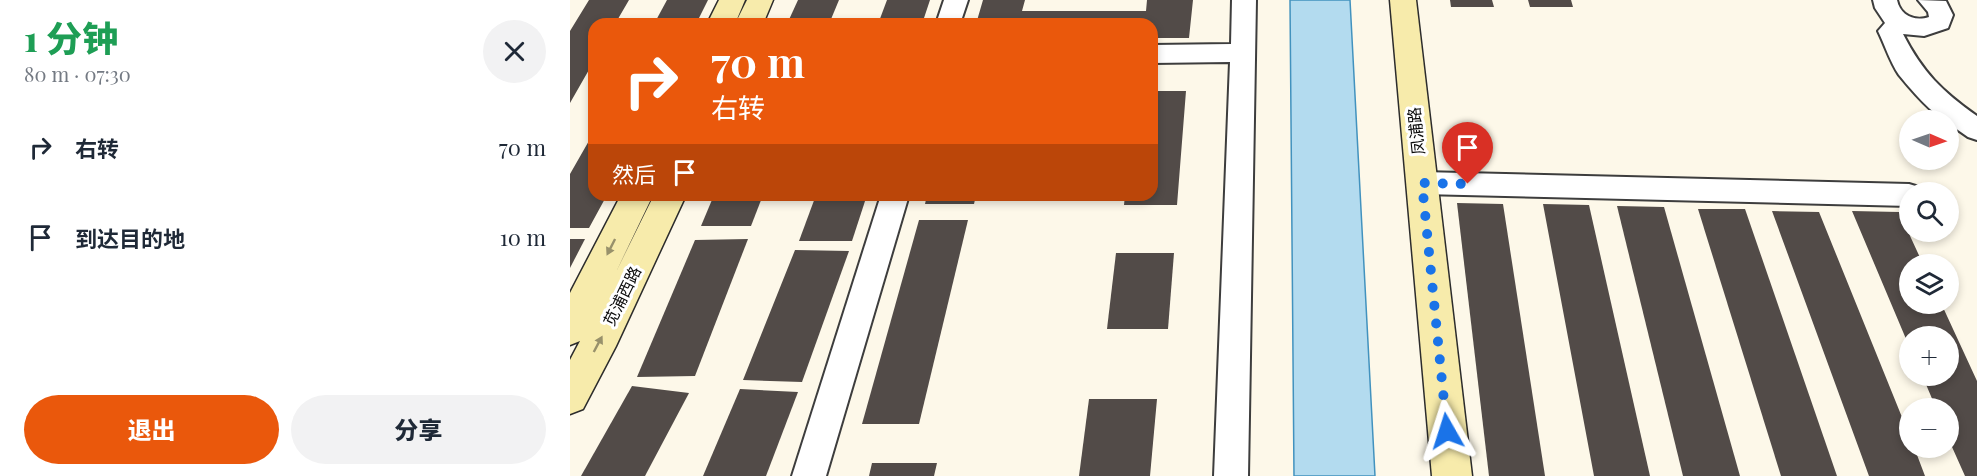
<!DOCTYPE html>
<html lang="zh">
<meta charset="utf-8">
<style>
:root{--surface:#fff;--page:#f2f2f3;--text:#1f2937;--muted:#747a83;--accent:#ea580c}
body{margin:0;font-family:"Playfair Display","Noto Sans SC",serif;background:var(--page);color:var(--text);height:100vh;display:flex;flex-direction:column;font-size:22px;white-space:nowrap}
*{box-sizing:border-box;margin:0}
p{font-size:20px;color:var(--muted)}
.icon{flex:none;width:33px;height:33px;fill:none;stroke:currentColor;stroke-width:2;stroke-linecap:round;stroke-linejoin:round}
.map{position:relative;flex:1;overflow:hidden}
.panel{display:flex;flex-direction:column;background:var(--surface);width:570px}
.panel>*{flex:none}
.guide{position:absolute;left:18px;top:18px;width:570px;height:183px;border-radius:18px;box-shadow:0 3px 9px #0003;background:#ea580c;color:#fff;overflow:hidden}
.needle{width:39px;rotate:92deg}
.buttons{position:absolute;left:1329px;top:110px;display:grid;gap:12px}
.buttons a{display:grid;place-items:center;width:60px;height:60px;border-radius:50%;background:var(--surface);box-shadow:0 3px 9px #0003;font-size:30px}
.pin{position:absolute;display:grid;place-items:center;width:51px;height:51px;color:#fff;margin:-62px -26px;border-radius:50% 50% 50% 0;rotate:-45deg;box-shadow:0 0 6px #0007}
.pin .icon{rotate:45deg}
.me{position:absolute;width:66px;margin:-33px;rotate:354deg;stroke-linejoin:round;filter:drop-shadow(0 0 4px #0008)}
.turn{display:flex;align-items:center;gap:21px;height:126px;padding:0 24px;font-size:27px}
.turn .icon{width:78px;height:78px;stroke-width:2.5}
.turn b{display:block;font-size:42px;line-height:51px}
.then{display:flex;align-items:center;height:57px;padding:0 24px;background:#0003;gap:12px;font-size:22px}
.round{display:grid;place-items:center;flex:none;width:63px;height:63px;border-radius:32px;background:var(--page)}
.summary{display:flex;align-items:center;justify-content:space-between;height:102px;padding:0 24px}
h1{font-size:36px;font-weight:800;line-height:45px;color:#1e9e55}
.action{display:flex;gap:12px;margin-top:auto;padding:12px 24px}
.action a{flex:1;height:69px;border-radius:36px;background:var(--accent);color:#fff;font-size:24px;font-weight:800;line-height:69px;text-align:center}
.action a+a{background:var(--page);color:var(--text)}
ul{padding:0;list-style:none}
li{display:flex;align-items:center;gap:18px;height:90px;padding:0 24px}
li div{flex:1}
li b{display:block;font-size:22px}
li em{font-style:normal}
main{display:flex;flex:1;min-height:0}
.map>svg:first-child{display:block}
</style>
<main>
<section class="panel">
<div class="summary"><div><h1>1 分钟</h1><p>80 m · 07:30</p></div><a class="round"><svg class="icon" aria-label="close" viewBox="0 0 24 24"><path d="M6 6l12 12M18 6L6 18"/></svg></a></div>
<ul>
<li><svg class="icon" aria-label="right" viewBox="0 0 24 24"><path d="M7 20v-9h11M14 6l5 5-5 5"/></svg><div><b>右转</b></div><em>70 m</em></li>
<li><svg class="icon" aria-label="arrive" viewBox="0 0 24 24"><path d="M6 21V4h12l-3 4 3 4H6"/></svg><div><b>到达目的地</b></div><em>10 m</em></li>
</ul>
<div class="action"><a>退出</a><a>分享</a></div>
</section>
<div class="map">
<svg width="1407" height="476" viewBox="0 0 1407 476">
<rect width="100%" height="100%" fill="#fdf8e9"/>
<!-- water -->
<path fill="#b3dbef" stroke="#4292be" stroke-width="1.5" d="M720,0H780L805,476H724Z"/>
<!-- building -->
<g fill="#524b48">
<path d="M19,0H59L45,24H24V61L0,103V31Z"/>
<path d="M97,0H138L126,24H84Z"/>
<path d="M228,0H269L259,24H217Z"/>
<path d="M317,0H360L352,24H308Z"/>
<path d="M413,0H455L452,11H576L577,0H623L619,38H582V24H406Z"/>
<path d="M880,0H922L924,7H881Z"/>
<path d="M958,0H1001L1003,7H960Z"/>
<path d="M582,91H616L607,205H554L555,195H582Z"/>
<path d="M24,132V195H37L19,228H0V174Z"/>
<path d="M144,195H193L181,226H131Z"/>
<path d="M246,195H297L282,241H229Z"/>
<path d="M357,195H406L404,204H355Z"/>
<path d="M887,203L933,204L975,476H919Z"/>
<path d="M973,204L1019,205L1080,476H1024Z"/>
<path d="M1047,206L1094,207L1170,476H1113Z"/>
<path d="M1128,209H1175L1267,476H1211Z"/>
<path d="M1202,211L1249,212L1340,437V447H1344L1355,476H1299Z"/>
<path d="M1282,211L1329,212L1353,264H1340V303H1371L1407,381V476H1395L1378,438V408H1366L1352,375H1378V336H1340L1339,346Z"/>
<path d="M349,220H398L349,424H292Z"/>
<path d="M0,239H15L0,268Z"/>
<path d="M178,239L125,376L67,377L125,240Z"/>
<path d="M225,250L279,251L232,382L173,380Z"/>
<path d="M546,253H604L598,329H537Z"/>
<path d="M62,386L119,393L75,476H11Z"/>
<path d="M170,389L228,392L196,476H133Z"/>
<path d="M519,399H587L580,476H509Z"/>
<path d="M302,463H367L364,476H299Z"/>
</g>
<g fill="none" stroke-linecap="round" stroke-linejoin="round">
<!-- street casing -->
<g stroke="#3d3d3d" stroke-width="4">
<g id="street">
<path d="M374,0H398L390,24H366Z"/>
<path d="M662,0H686L678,476H644L660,62L582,63V45L661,44Z"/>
<path d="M1303,0H1327C1330,15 1344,22 1359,17L1358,12L1348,0L1376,1L1383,15L1378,28L1354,36L1333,34C1353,73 1372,91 1407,116V140L1398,137L1378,123V120C1365,119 1338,86 1329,75C1320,62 1315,45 1308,31L1315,23L1305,8Z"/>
<path d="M852,172L1339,184L1349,187L1351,192H1340L1339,206L852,194L842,191L838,183L842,175Z"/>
<path d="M311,195H339L256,476H222Z"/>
</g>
</g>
<!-- secondary casing -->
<g stroke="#2c2c2c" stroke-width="3">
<g id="secondary">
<path d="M149,0H175L165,24H137Z"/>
<path d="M177,0H203L193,24H165Z"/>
<path d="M820,0H846L902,476H862Z"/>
<path d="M51,195H83L46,272L84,195H116L46,346L13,409L0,414V360L10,341L0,345V293Z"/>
</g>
</g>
<!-- street -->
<use href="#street" fill="#fff" fill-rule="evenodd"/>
<!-- secondary -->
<use href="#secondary" fill="#f7ebab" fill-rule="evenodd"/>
</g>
<!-- one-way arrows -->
<defs><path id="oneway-solid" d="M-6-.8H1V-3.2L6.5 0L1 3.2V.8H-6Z" transform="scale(1.5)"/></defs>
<g fill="#98916b">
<use href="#oneway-solid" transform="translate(41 247) rotate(117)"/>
<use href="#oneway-solid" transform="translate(28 344) rotate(-62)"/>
</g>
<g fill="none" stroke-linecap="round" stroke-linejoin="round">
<!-- route -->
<path stroke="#1a73e8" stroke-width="10" stroke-dasharray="0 18" d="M877,431L852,183L898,184"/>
</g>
<g text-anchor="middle" stroke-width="6" stroke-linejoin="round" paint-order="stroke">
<!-- street labels -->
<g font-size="16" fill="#0a0a0a" stroke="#fff">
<text transform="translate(846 131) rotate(-96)" y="6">凤浦路</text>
<text transform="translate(52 296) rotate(-64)" y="6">苋浦西路</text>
</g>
</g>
</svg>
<div class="buttons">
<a><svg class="needle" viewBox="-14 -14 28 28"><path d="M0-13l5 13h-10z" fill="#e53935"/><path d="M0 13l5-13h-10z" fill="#747a83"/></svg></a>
<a><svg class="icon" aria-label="search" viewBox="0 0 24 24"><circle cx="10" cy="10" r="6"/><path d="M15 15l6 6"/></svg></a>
<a><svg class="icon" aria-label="layers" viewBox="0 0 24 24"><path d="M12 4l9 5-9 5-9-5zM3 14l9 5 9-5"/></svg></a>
<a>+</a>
<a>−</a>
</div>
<div class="pin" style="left:898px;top:184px;background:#d93025"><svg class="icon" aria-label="arrive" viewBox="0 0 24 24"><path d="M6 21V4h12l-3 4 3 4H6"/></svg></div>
<svg class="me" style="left:877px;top:431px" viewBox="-20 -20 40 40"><path d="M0-17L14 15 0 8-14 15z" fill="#1a73e8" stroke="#fff" stroke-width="4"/></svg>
<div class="guide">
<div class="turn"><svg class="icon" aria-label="right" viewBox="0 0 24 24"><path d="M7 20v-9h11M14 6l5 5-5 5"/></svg><div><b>70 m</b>右转</div></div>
<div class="then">然后<svg class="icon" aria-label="arrive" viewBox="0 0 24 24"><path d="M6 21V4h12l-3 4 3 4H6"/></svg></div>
</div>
</div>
</main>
